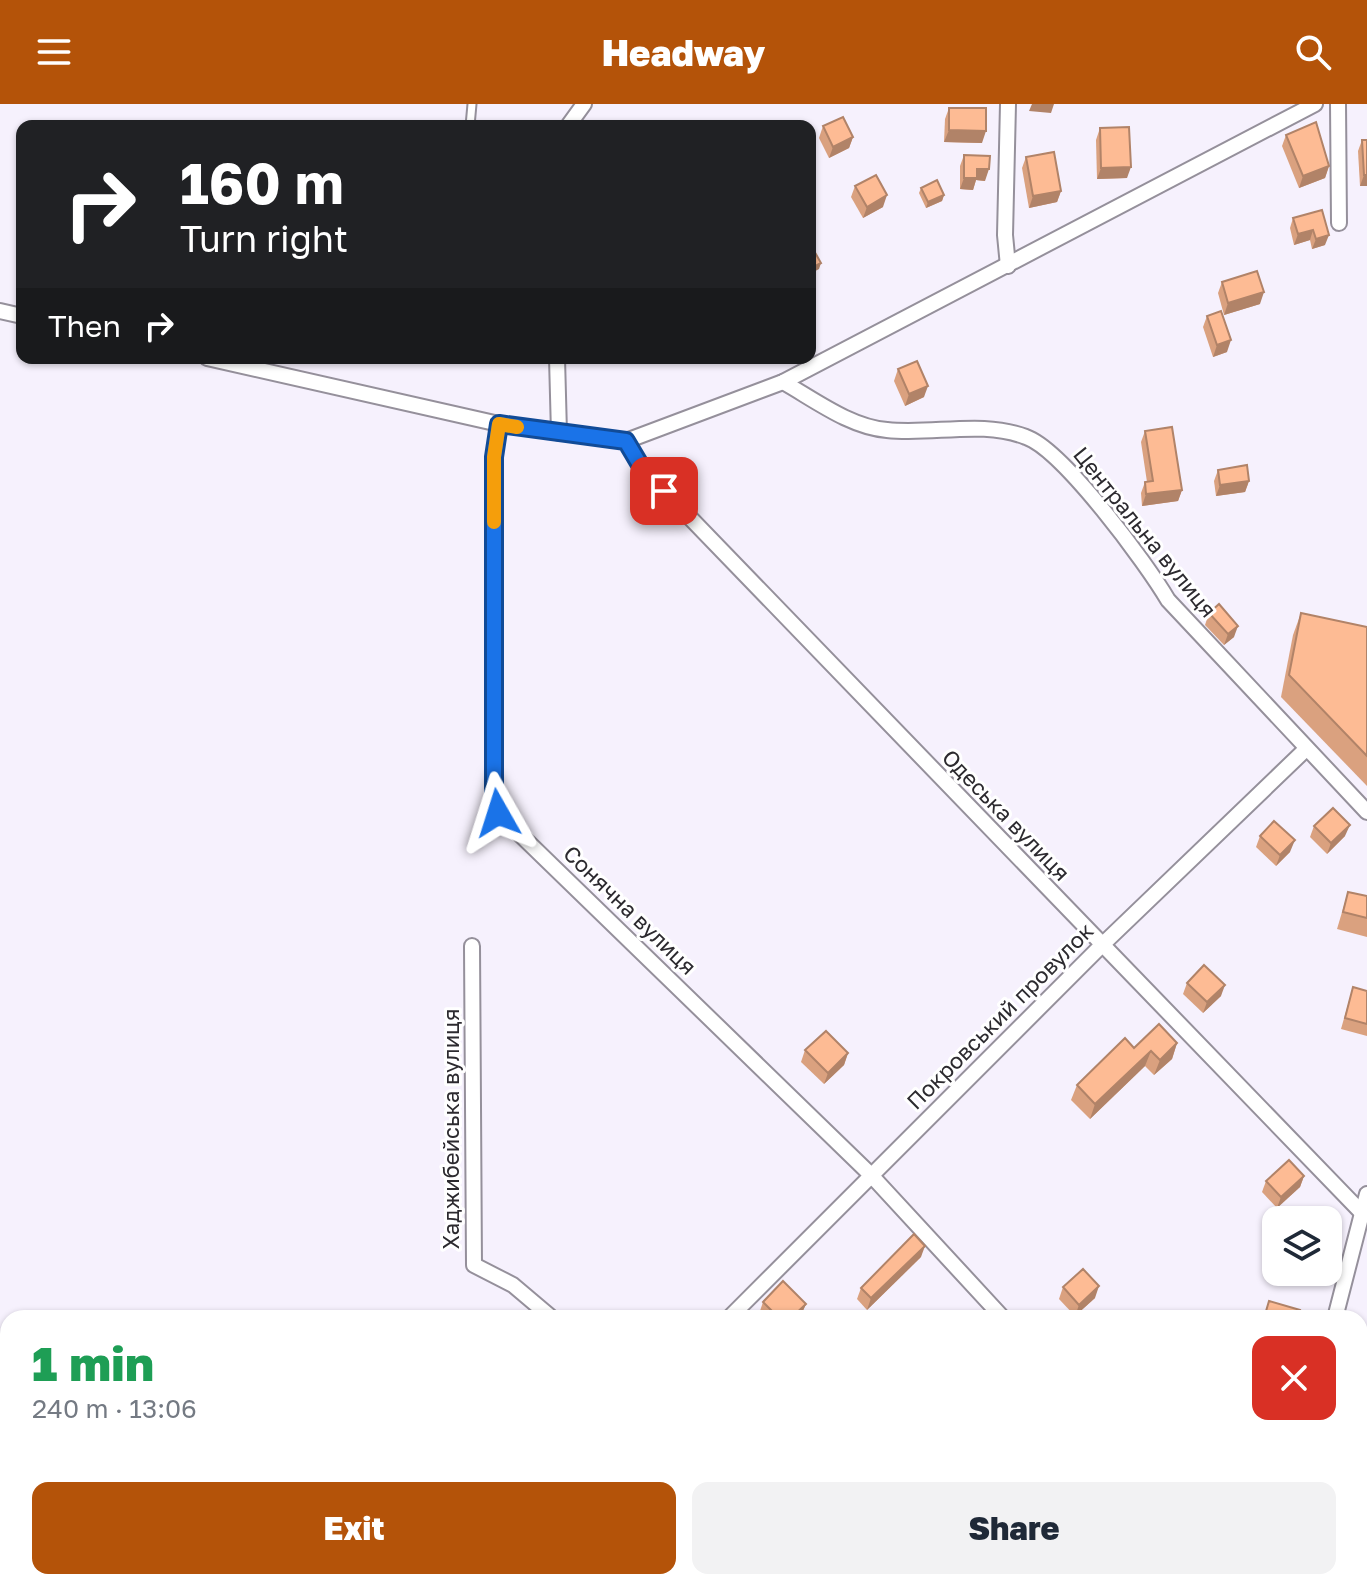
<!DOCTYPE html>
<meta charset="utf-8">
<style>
:root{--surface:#fff;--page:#f2f2f3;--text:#1f2937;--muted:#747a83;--accent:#b45309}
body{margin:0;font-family:"Golos Text",sans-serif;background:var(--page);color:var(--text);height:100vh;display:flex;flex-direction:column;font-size:30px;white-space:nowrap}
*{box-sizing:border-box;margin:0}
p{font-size:26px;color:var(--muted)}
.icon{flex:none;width:44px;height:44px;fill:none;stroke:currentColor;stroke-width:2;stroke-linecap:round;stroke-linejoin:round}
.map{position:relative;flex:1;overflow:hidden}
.side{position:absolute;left:0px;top:1206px;width:1368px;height:280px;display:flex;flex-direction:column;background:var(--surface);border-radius:24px 24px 0 0;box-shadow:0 2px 6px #0004}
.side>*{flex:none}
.hud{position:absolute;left:16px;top:16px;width:800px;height:244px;border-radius:16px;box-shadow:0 2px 6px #0004;background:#202124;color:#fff;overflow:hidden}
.tools{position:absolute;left:1262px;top:1102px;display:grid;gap:16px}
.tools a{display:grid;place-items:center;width:80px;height:80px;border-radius:16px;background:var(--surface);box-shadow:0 2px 6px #0004;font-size:40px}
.pin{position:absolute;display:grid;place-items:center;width:68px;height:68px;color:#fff;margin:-34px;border-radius:16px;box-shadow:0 4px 12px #0006}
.me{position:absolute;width:88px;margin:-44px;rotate:354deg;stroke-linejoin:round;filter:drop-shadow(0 0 6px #0008)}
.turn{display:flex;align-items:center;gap:28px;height:168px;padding:0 32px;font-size:36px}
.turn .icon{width:104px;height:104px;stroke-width:2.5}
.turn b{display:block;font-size:56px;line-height:68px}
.then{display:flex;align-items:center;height:76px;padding:0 32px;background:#0003;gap:16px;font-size:30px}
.round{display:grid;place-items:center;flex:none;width:84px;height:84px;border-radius:16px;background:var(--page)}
.headline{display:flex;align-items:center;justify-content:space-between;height:136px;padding:0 32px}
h1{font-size:48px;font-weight:800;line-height:60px;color:#1e9e55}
.action{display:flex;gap:16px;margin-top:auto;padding:16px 32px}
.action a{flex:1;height:92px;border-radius:16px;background:var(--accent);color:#fff;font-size:32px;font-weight:800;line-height:92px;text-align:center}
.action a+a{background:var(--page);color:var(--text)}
header{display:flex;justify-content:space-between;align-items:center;height:104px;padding:0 32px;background:var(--accent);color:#fff;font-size:36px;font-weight:800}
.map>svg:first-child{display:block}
</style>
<header><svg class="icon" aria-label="menu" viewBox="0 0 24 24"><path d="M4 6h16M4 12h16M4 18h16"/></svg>Headway<svg class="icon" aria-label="search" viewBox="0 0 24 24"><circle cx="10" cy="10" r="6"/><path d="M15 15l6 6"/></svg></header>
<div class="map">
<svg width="1367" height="1486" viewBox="0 0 1367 1486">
<rect width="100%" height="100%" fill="#f6f1fd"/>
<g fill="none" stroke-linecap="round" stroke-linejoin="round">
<!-- lane casing -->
<g stroke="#95909b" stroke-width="11">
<path id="lane" d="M470,22L472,0"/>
</g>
<!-- street casing -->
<g stroke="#95909b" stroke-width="18">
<g id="street">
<path d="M1338,0L1339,119"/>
<path d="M568,22L584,0"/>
<path d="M1008,162L1005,131L1008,0"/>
<path d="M0,207L22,212"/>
<path d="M207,254L499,320L626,337L783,278L1315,0"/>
<path d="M557,254L559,329"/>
<path d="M783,278C815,296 850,323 887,326C933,331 982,316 1026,333C1063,346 1147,460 1168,496L1367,708"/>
<path d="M499,320L494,353V692L498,709L871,1071L1003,1214"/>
<path d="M626,337L642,364L1362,1109"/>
<path d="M472,842L474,1161L513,1181L552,1214"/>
<path d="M729,1214L1101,842L1306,645"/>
<path d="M1335,1214L1367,1090"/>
<path d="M1360,1383L1367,1385"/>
<path d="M594,1486L596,1478"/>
<path d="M940,1486L942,1478"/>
<path d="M1269,1486L1271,1478"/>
</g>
</g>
<!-- lane -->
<use href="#lane" stroke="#fff" stroke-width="7"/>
<!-- street -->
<use href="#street" stroke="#fff" stroke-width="14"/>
</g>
<!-- wall -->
<g fill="#daa17f">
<path d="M949,4L982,39L944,38L945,15Z"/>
<path d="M823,22L853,33L849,44L829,54L819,34Z"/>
<path d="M1100,24L1127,74L1097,75L1096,36Z"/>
<path d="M1286,31L1329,62L1325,74L1299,84L1282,42Z"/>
<path d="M1362,36H1367V82H1360L1358,47Z"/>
<path d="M964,51L985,77L976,76L973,86L960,85V62Z"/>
<path d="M1026,53L1061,87L1057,98L1029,104L1022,64Z"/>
<path d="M855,82L883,103L863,114L851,93Z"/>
<path d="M921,84L944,91L942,97L926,104L919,89Z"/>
<path d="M1322,106L1325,141L1312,145L1310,136L1294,141L1290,124L1293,114Z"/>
<path d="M1222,178L1260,200L1224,211L1218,189Z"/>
<path d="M1207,212L1227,248L1213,253L1203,223Z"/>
<path d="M898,265L924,293L905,302L894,277Z"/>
<path d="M1145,327L1182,386L1178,397L1142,402L1141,389L1145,378H1147L1141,338Z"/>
<path d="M1218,366L1249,377L1245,388L1216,392L1214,377Z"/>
<path d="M1209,509L1234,533L1224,541L1205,521Z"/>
<path d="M1301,509L1367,523V682L1281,593L1293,531Z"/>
<path d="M1314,722L1345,732L1327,750L1310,733Z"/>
<path d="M1260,732L1290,748L1276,762L1256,743Z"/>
<path d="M1348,788L1367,792V833L1337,825Z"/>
<path d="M1187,879L1221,892L1203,909L1183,890Z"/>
<path d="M1353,883L1367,887V932L1341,925Z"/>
<path d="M1177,939L1172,955L1154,971L1145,962L1090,1015L1071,996L1077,981L1134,944Z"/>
<path d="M805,946L848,949L844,961L824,980L801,958Z"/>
<path d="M1304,1072L1300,1083L1277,1104L1262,1088L1266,1077Z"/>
<path d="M921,1153L867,1206L857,1195L861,1184Z"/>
<path d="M1063,1183L1095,1194L1075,1212L1059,1195Z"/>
<path d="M763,1198L806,1200L801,1211L798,1214H763L759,1210Z"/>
<path d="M1025,1478H1045L1044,1482Z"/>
</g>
<!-- shaded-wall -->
<g fill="#b18368">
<path d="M1032,0H1054L1051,9L1029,7Z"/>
<path d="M949,26L986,27L982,39L944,38Z"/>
<path d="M853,33L849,44L829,54L833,43Z"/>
<path d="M1329,62L1325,74L1299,84L1303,72Z"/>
<path d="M1131,63L1127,74L1097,75L1101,64Z"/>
<path d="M977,65H989L985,77L976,76L973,86L960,85L964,74Z"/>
<path d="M1364,71H1367V82H1360Z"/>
<path d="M1061,87L1057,98L1029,104L1033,92Z"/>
<path d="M887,91L883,103L863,114L867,103Z"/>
<path d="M944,91L942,97L926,104L928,98Z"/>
<path d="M1313,126L1310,136L1294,141L1298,130Z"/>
<path d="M1329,131L1325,141L1312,145L1316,135Z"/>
<path d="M821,159L819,165L810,170V165Z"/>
<path d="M1264,188L1260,200L1224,211L1228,199Z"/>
<path d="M1231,236L1227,248L1213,253L1217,241Z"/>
<path d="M928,282L924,293L905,302L909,290Z"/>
<path d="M1249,377L1245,388L1216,392L1220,381Z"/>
<path d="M1182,386L1178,397L1142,402L1146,390Z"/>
<path d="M1238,522L1234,533L1224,541L1228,530Z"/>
<path d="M1350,721L1345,732L1327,750L1331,739Z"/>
<path d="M1295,736L1290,748L1276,762L1280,751Z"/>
<path d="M1225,881L1221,892L1203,909L1207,898Z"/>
<path d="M1177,939L1172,955L1154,971L1160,956Z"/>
<path d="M1151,947L1145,962L1090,1015L1095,1000Z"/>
<path d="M848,949L844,961L824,980L828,969Z"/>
<path d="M1304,1072L1300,1083L1277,1104L1281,1093Z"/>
<path d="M925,1142L921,1153L867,1206L871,1194Z"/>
<path d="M1099,1182L1095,1194L1075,1212L1079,1201Z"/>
<path d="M806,1200L801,1211L798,1214H791Z"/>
</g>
<!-- building -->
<g fill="#fdbb94" stroke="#b18368" stroke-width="2">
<path d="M949,4H986V27L949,26Z"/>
<path d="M843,13L853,33L833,43L823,22Z"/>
<path d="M1316,18L1329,62L1303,72L1286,31Z"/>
<path d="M1129,23L1131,63L1101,64L1100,24Z"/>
<path d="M1362,36H1367V71H1364Z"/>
<path d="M1054,48L1061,87L1033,92L1026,53Z"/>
<path d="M964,51L990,52L989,65H977V74H964Z"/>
<path d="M876,71L887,91L867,103L855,82Z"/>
<path d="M937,76L944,91L928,98L921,84Z"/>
<path d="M1322,106L1329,131L1316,135L1313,126L1298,130L1293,114Z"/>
<path d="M813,145L821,159L810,165V146Z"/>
<path d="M1257,167L1264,188L1228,199L1222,178Z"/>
<path d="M1221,207L1231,236L1217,241L1207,212Z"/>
<path d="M917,257L928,282L909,290L898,265Z"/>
<path d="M1172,323L1182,386L1146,390L1145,378L1153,377L1145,327Z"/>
<path d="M1247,361L1249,377L1220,381L1218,366Z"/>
<path d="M1219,500L1238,522L1228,530L1209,509Z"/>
<path d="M1301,509L1367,523V652L1289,571Z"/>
<path d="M1333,704L1350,721L1331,739L1314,722Z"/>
<path d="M1274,717L1295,736L1280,751L1260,732Z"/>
<path d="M1348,788L1367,792V814L1343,808Z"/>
<path d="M1204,861L1225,881L1207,898L1187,879Z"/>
<path d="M1353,883L1367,887V920L1345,914Z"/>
<path d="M1159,920L1177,939L1160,956L1151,947L1095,1000L1077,981L1125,934L1134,944Z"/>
<path d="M826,927L848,949L828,969L805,946Z"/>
<path d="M1289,1056L1304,1072L1281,1093L1266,1077Z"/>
<path d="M914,1130L925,1142L871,1194L861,1184Z"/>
<path d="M1083,1165L1099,1182L1079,1201L1063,1183Z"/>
<path d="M783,1177L806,1200L791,1214H779L763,1198Z"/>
<path d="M1269,1197L1300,1206L1298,1214H1264Z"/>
</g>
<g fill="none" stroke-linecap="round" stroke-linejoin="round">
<!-- route casing -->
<g stroke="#114b97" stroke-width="20">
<path id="route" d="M498,709L494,692V353L499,320L626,337L642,364L664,387"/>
</g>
<!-- route -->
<use href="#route" stroke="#1a73e8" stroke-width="14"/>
<!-- slow -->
<path stroke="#f59e0b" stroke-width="14" d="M494,418V353L499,320L517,323"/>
</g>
<g text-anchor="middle" stroke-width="6" stroke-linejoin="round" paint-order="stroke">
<!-- street labels -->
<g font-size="22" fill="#2c2a2f" stroke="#fff">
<text transform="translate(1145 428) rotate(51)" y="8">Центральна вулиця</text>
<text transform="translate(1006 711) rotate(46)" y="8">Одеська вулиця</text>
<text transform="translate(630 806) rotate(44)" y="8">Сонячна вулиця</text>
<text transform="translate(1000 912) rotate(-45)" y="8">Покровський провулок</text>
<text transform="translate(451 1025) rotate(-90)" y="8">Хаджибейська вулиця</text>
</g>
</g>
</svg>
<div class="tools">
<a><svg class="icon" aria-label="layers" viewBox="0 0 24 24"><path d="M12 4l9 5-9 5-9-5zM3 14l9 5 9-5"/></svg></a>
</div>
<div class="pin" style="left:664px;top:387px;background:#d93025"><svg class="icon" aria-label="arrive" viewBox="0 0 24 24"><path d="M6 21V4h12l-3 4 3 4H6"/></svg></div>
<svg class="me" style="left:498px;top:709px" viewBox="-20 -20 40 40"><path d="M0-17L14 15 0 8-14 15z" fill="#1a73e8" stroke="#fff" stroke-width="4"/></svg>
<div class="hud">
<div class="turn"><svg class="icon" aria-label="right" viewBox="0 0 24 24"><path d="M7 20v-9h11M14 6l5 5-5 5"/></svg><div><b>160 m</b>Turn right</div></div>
<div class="then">Then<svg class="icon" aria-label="right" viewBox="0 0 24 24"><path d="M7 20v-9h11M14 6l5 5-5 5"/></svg></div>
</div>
<section class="side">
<div class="headline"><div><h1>1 min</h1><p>240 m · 13:06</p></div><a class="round" style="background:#d93025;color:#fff"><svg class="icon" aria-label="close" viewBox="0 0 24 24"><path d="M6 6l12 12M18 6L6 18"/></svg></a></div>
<div class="action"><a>Exit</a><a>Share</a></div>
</section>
</div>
